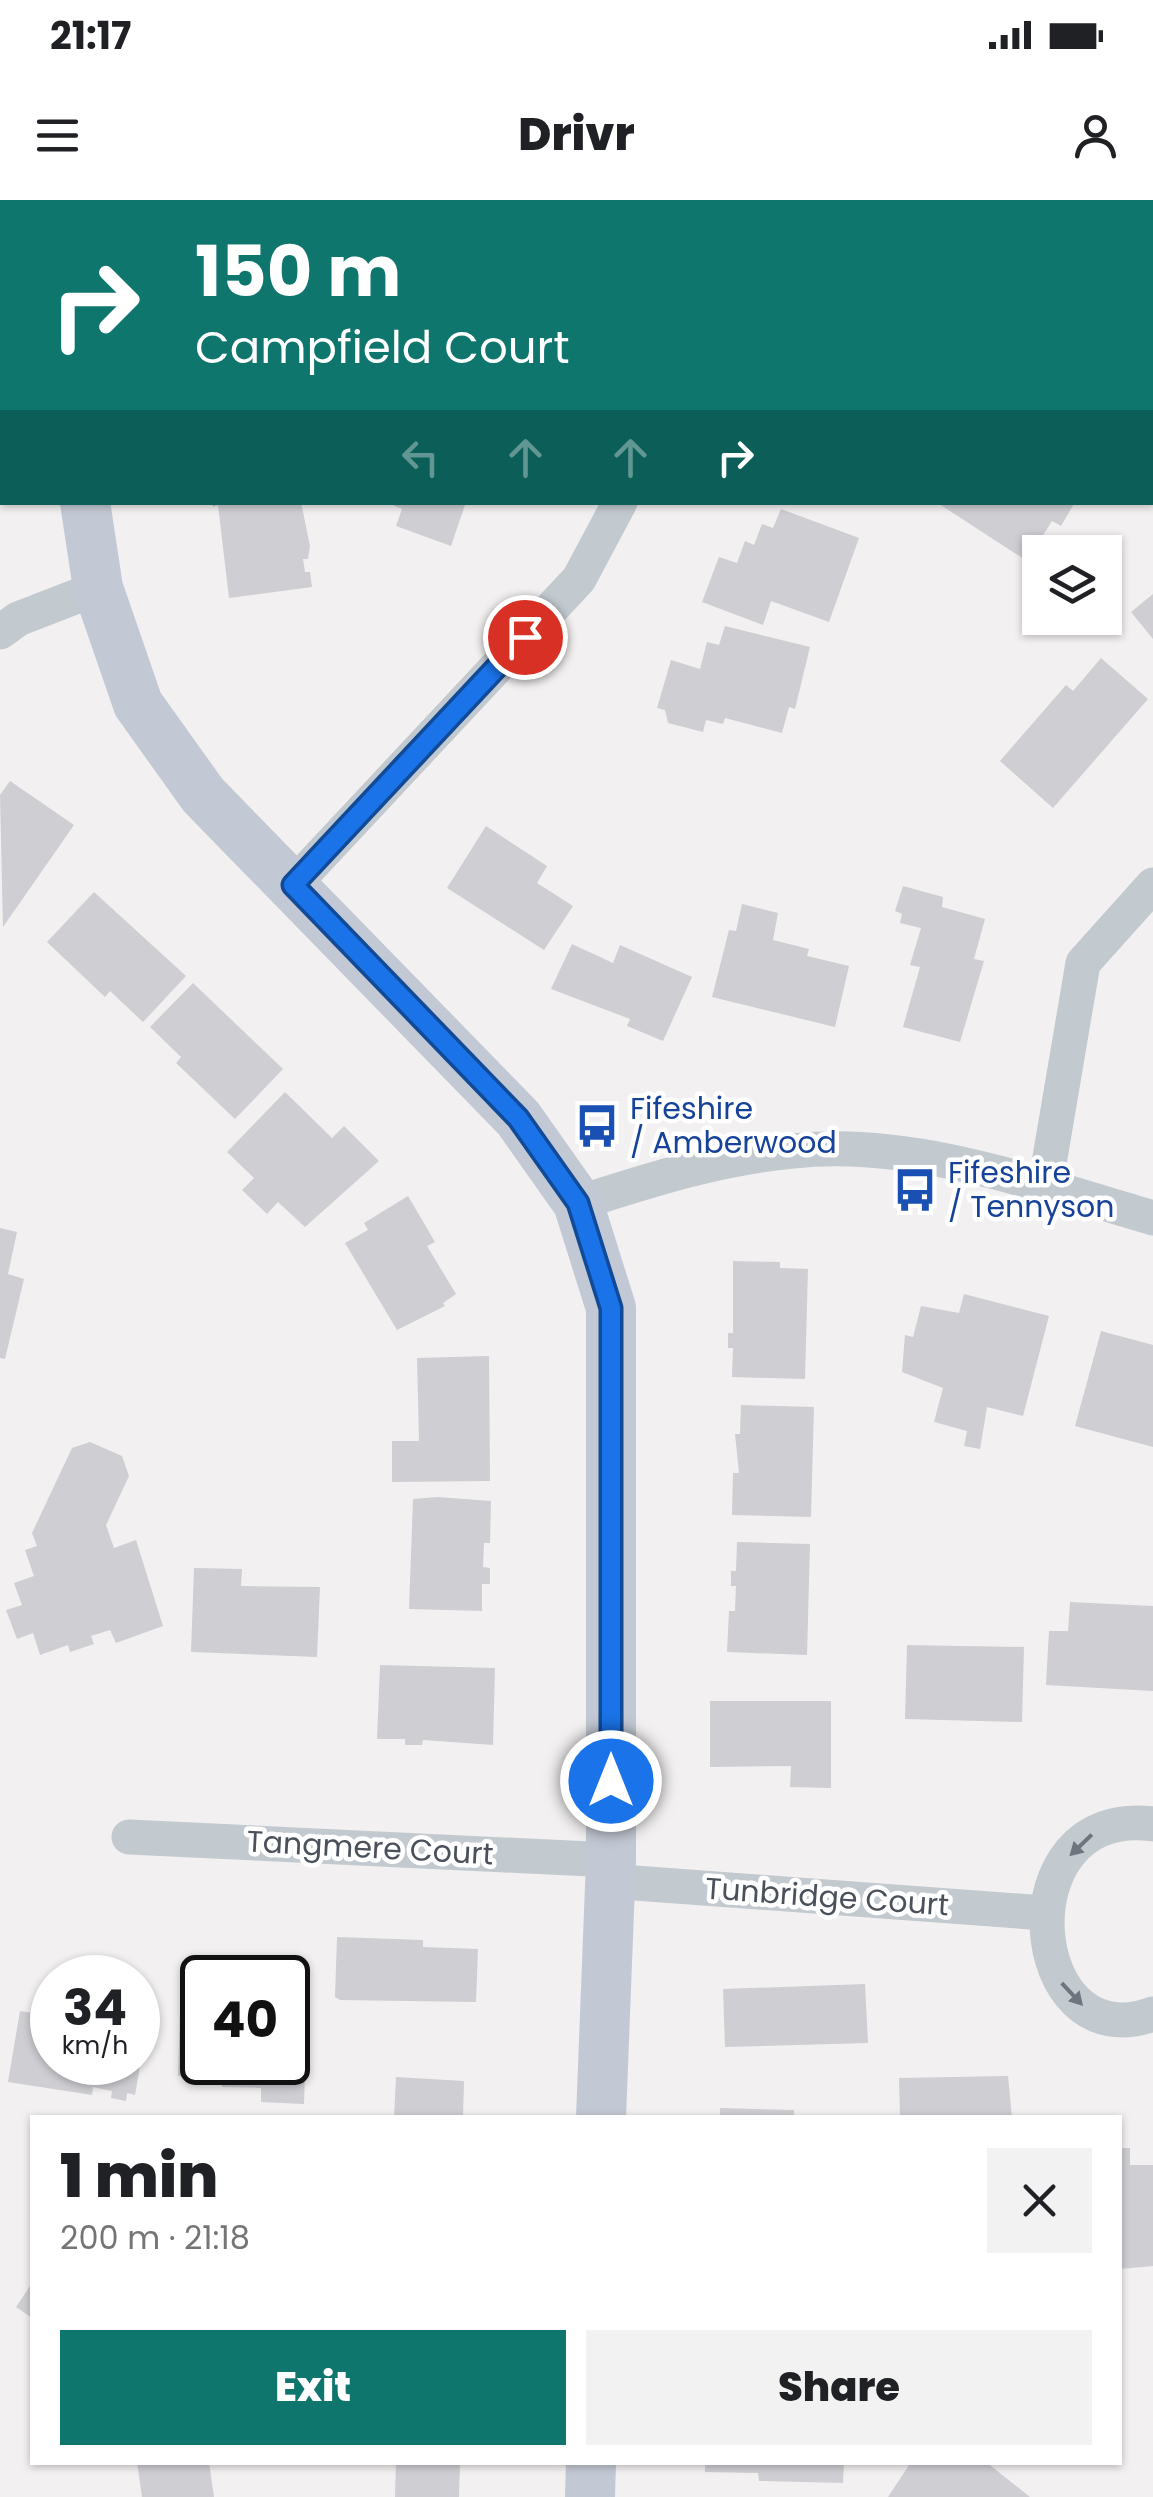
<!DOCTYPE html>
<meta charset="utf-8">
<style>
:root{--surface:#fff;--page:#f2f2f2;--text:#202124;--muted:#757577;--accent:#0f766e}
body{margin:0;font-family:Poppins,sans-serif;background:var(--page);color:var(--text);height:100vh;display:flex;flex-direction:column;font-size:38px;white-space:nowrap}
*{box-sizing:border-box;margin:0}
p{font-size:32px;color:var(--muted)}
.icon{flex:none;width:55px;height:55px;fill:none;stroke:currentColor;stroke-width:2;stroke-linecap:round;stroke-linejoin:round}
.map{position:relative;flex:1;overflow:hidden}
.details{position:absolute;left:30px;top:1915px;width:1092px;height:350px;display:flex;flex-direction:column;background:var(--surface);border-radius:0px;box-shadow:0 2px 8px #0004}
.details>*{flex:none}
.hud{position:absolute;left:0px;top:0px;width:1155px;height:305px;box-shadow:0 2px 8px #0004;background:#0f766e;color:#fff;overflow:hidden}
.buttons{position:absolute;left:1022px;top:335px;display:grid;gap:20px}
.buttons a{display:grid;place-items:center;width:100px;height:100px;border-radius:0px;background:var(--surface);box-shadow:0 2px 8px #0004;font-size:50px}
.speed{position:absolute;left:30px;top:1755px;display:flex;gap:20px;font-size:50px;font-weight:700;text-align:center}
.speed>*{display:grid;place-content:center;width:130px;height:130px;border-radius:50%;background:var(--surface);box-shadow:0 2px 8px #0004;line-height:1}
.speed small{font-size:25px;font-weight:400}
.speed .limit{border:5px solid #111;border-radius:15px;background:#fff;color:#111}
.pin{position:absolute;display:grid;place-items:center;width:85px;height:85px;color:#fff;margin:-42px;border:5px solid #fff;border-radius:50%;box-shadow:0 2px 10px #0007}
.me{position:absolute;width:110px;margin:-55px;rotate:0deg;stroke-linejoin:round;filter:drop-shadow(0 0 8px #0008)}
.turn{display:flex;align-items:center;gap:35px;height:210px;padding:0 30px;font-size:45px}
.turn .icon{width:130px;height:130px;stroke-width:2.5}
.turn b{display:block;font-size:70px;line-height:85px}
.lanes{display:flex;align-items:center;height:95px;padding:0 30px;background:#0003;justify-content:center;gap:50px;direction:ltr}
.lanes .off{opacity:.35}
.round{display:grid;place-items:center;flex:none;width:105px;height:105px;border-radius:0px;background:var(--page)}
.overview{display:flex;align-items:center;justify-content:space-between;height:170px;padding:0 30px}
h1{font-size:60px;font-weight:800;line-height:75px}
.cta{display:flex;gap:20px;margin-top:auto;padding:20px 30px}
.cta a{flex:1;height:115px;border-radius:0px;background:var(--accent);color:#fff;font-size:40px;font-weight:800;line-height:115px;text-align:center}
.cta a+a{background:var(--page);color:var(--text)}
.status{display:flex;justify-content:space-between;align-items:center;height:70px;padding:0 50px;background:var(--surface);direction:ltr}
.status svg{height:28px;fill:currentColor}
header{display:flex;justify-content:space-between;align-items:center;height:130px;padding:0 30px;background:var(--surface);font-size:45px;font-weight:800}
.map>svg:first-child{display:block}
</style>
<div class="status"><b>21:17</b><svg viewBox="0 0 49 12"><path d="M0 12V9h3v3zM5 12V6h3v6zM10 12V3h3v9zM15 12V0h3v12zM26 1h20v11H26zM47 4h2v5h-2z"/></svg></div>
<header><svg class="icon" aria-label="menu" viewBox="0 0 24 24"><path d="M4 6h16M4 12h16M4 18h16"/></svg>Drivr<svg class="icon" aria-label="person" viewBox="0 0 24 24"><circle cx="12" cy="8" r="4"/><path d="M4 21q1-7 8-7t8 7"/></svg></header>
<div class="map">
<svg width="1153" height="2297" viewBox="0 0 1153 2297">
<rect width="100%" height="100%" fill="#f2f0f0"/>
<!-- building -->
<g fill="#ceced3">
<path d="M212,302H301L310,346L308,359H303L305,372H310L312,387L229,398L218,305L213,307Z"/>
<path d="M386,302H466L451,346L396,326L402,309Z"/>
<path d="M936,302H1075L1061,326L1052,321L1027,361Z"/>
<path d="M781,309L859,338L829,422L771,401L763,425L702,402L719,357L737,363L745,341L754,345L762,324L773,328Z"/>
<path d="M1153,394V439L1131,412Z"/>
<path d="M725,426L810,447L795,509L789,507L782,533L725,518L723,524L706,520L703,532L668,523L665,510L657,508L671,460L700,469L707,442L719,445Z"/>
<path d="M1101,458L1148,499L1053,608L1000,561L1066,485L1073,491Z"/>
<path d="M10,581L74,625L3,727L0,595Z"/>
<path d="M486,626L547,666L537,683L573,706L544,750L447,688Z"/>
<path d="M903,686L943,697L942,707L985,719L974,759L984,761L960,842L903,827L920,767L910,765L921,728L900,723L902,714L895,711Z"/>
<path d="M94,692L186,776L143,822L110,791L105,797L47,742Z"/>
<path d="M742,704L778,713L773,740L809,749L807,756L849,766L835,827L712,797L729,730L736,731Z"/>
<path d="M572,744L613,763L620,745L692,777L663,841L627,826L630,819L551,789Z"/>
<path d="M193,783L283,869L235,919L176,863L181,857L150,827Z"/>
<path d="M285,892L332,938L344,926L379,961L305,1027L278,1002L267,1014L242,990L254,978L227,952Z"/>
<path d="M408,996L435,1042L427,1046L456,1094L443,1103L445,1106L397,1130L345,1043L368,1030L364,1023Z"/>
<path d="M0,1028L17,1032L8,1074L24,1079L5,1159L0,1158Z"/>
<path d="M733,1061L780,1062V1068L808,1069L805,1179L732,1177L733,1148H728V1133H733Z"/>
<path d="M964,1094L1049,1116L1023,1216L987,1207L980,1249L964,1246L967,1231L934,1222L943,1188L902,1172L905,1135L913,1137L921,1106L959,1113Z"/>
<path d="M1101,1131L1153,1145V1247L1075,1226Z"/>
<path d="M489,1156L490,1281L392,1282V1241H419L417,1158Z"/>
<path d="M741,1205L814,1207L811,1317L732,1315L733,1273H739L735,1234H740Z"/>
<path d="M90,1242L122,1256L129,1276L106,1325L114,1348L136,1340L163,1426L116,1443L110,1430L91,1436L94,1444L70,1452L68,1445L40,1455L33,1433L17,1439L6,1410L22,1405L14,1383L34,1376L25,1350L37,1346L32,1333L72,1248Z"/>
<path d="M437,1297L491,1301L490,1343H484L483,1367L490,1368V1384H482V1411L409,1409L413,1299Z"/>
<path d="M737,1342L810,1344L807,1455L727,1452L729,1411H735L736,1386H731V1371H736Z"/>
<path d="M194,1368L242,1369L241,1386L320,1387L317,1457L191,1452Z"/>
<path d="M1070,1402L1153,1406V1491L1046,1485L1049,1431H1068Z"/>
<path d="M907,1445L1024,1447L1022,1522L905,1519Z"/>
<path d="M380,1465L495,1468L493,1545L423,1540L422,1545H405V1539H377Z"/>
<path d="M710,1501H831V1588L790,1587L791,1566L710,1567Z"/>
<path d="M337,1737L423,1740V1747L478,1749L476,1802L340,1800L335,1797Z"/>
<path d="M865,1784L868,1843L725,1847L723,1789Z"/>
<path d="M20,1811L52,1816V1862H138V1830L146,1831L135,1895L127,1893L126,1901L111,1898L112,1891L93,1887L92,1895L8,1882Z"/>
<path d="M180,1813L202,1814V1862H288V1817L307,1818L304,1904L261,1902V1888L222,1887V1878L178,1876Z"/>
<path d="M1008,1876L1012,1918H900L899,1878Z"/>
<path d="M396,1877L464,1881L463,1918H394Z"/>
<path d="M720,1908L794,1910V1918H720Z"/>
<path d="M1120,1948H1130V1965H1153V2066L1120,2069Z"/>
<path d="M32,2083V2118L16,2107Z"/>
<path d="M137,2262H209L214,2297H142Z"/>
<path d="M396,2262H460L459,2297H395Z"/>
<path d="M705,2262H844L843,2283L759,2281L758,2273L705,2272Z"/>
<path d="M911,2262H986L1030,2297H888Z"/>
</g>
<g fill="none" stroke-linecap="round" stroke-linejoin="round">
<!-- street -->
<g stroke="#c2c9cf" stroke-width="35">
<path d="M1091,0L1097,2"/>
<path d="M782,2L783,0"/>
<path d="M1152,75L1153,76"/>
<path d="M0,432L18,419L98,388"/>
<path d="M293,685L579,379L620,302"/>
<path d="M1045,987L1083,763L1153,685"/>
<path d="M578,1003C650,980 718,958 793,951C914,938 1039,985 1153,1018"/>
<path d="M1153,1624C1001,1604 1023,1862 1153,1814"/>
<path d="M129,1637L611,1660"/>
<path d="M608,1681L1045,1713"/>
</g>
<!-- secondary -->
<g stroke="#c3c9d4" stroke-width="50">
<path d="M132,2L133,0"/>
<path d="M85,302L98,388L138,504L203,595L518,918L578,1003L611,1108V1660L601,1918"/>
<path d="M590,2297L591,2262"/>
</g>
</g>
<!-- one-way arrows -->
<defs><path id="oneway-solid" d="M-6-.8H1V-3.2L6.5 0L1 3.2V.8H-6Z" transform="scale(2.5)"/></defs>
<g fill="#6e757e">
<use href="#oneway-solid" transform="translate(1081 1645) rotate(136)"/>
<use href="#oneway-solid" transform="translate(1072 1794) rotate(47)"/>
</g>
<g fill="none" stroke-linecap="round" stroke-linejoin="round">
<!-- route casing -->
<g stroke="#114b97" stroke-width="25">
<path id="route" d="M525,437L293,685L518,918L578,1003L611,1108V1581"/>
</g>
<!-- route -->
<use href="#route" stroke="#1a73e8" stroke-width="18"/>
</g>
<!-- icons -->
<defs>
<g id="bus-bare" transform="scale(3.45)"><path d="M-5-6H5V4H4V6H2V4H-2V6H-4V4H-5ZM-3.5-4V0h7V-4ZM-3.5 1.2v1.5H-2V1.2ZM2 1.2v1.5H3.5V1.2Z" fill="#1a4fb4" stroke="#fff" stroke-width="2.5" paint-order="stroke"/></g>
</defs>
<g fill-rule="evenodd">
<use href="#bus-bare" x="597" y="926"/>
<use href="#bus-bare" x="915" y="990"/>
</g>
<g text-anchor="middle" stroke-width="9" stroke-linejoin="round" paint-order="stroke">
<!-- transit labels -->
<g font-size="30" fill="#164399" stroke="#fff" text-anchor="start">
<text x="630" y="919">Fifeshire<tspan x="630" dy="34">/ Amberwood</tspan></text>
<text x="948" y="983">Fifeshire<tspan x="948" dy="34">/ Tennyson</tspan></text>
</g>
<!-- street labels -->
<g font-size="30" fill="#4a515b" stroke="#fff">
<text transform="translate(370 1648) rotate(3)" y="10">Tangmere Court</text>
<text transform="translate(827 1697) rotate(4)" y="10">Tunbridge Court</text>
</g>
</g>
</svg>
<div class="buttons">
<a><svg class="icon" aria-label="layers" viewBox="0 0 24 24"><path d="M12 4l9 5-9 5-9-5zM3 14l9 5 9-5"/></svg></a>
</div>
<div class="speed"><div>34<small>km/h</small></div><div class="limit">40</div></div>
<div class="pin" style="left:525px;top:437px;background:#d93025"><svg class="icon" aria-label="arrive" viewBox="0 0 24 24"><path d="M6 21V4h12l-3 4 3 4H6"/></svg></div>
<svg class="me" style="left:611px;top:1581px" viewBox="-20 -20 40 40"><circle r="17" fill="#1a73e8" stroke="#fff" stroke-width="3"/><path d="M0-11L8 9 0 5-8 9z" fill="#fff"/></svg>
<div class="hud">
<div class="turn"><svg class="icon" aria-label="right" viewBox="0 0 24 24"><path d="M7 20v-9h11M14 6l5 5-5 5"/></svg><div><b>150 m</b>Campfield Court</div></div>
<div class="lanes"><svg class="icon off" aria-label="left" viewBox="0 0 24 24"><path d="M17 20v-9H6M10 6l-5 5 5 5"/></svg><svg class="icon off" aria-label="ahead" viewBox="0 0 24 24"><path d="M12 20V5M6 11l6-6 6 6"/></svg><svg class="icon off" aria-label="ahead" viewBox="0 0 24 24"><path d="M12 20V5M6 11l6-6 6 6"/></svg><svg class="icon" aria-label="right" viewBox="0 0 24 24"><path d="M7 20v-9h11M14 6l5 5-5 5"/></svg></div>
</div>
<section class="details">
<div class="overview"><div><h1>1 min</h1><p>200 m · 21:18</p></div><a class="round"><svg class="icon" aria-label="close" viewBox="0 0 24 24"><path d="M6 6l12 12M18 6L6 18"/></svg></a></div>
<div class="cta"><a>Exit</a><a>Share</a></div>
</section>
</div>
